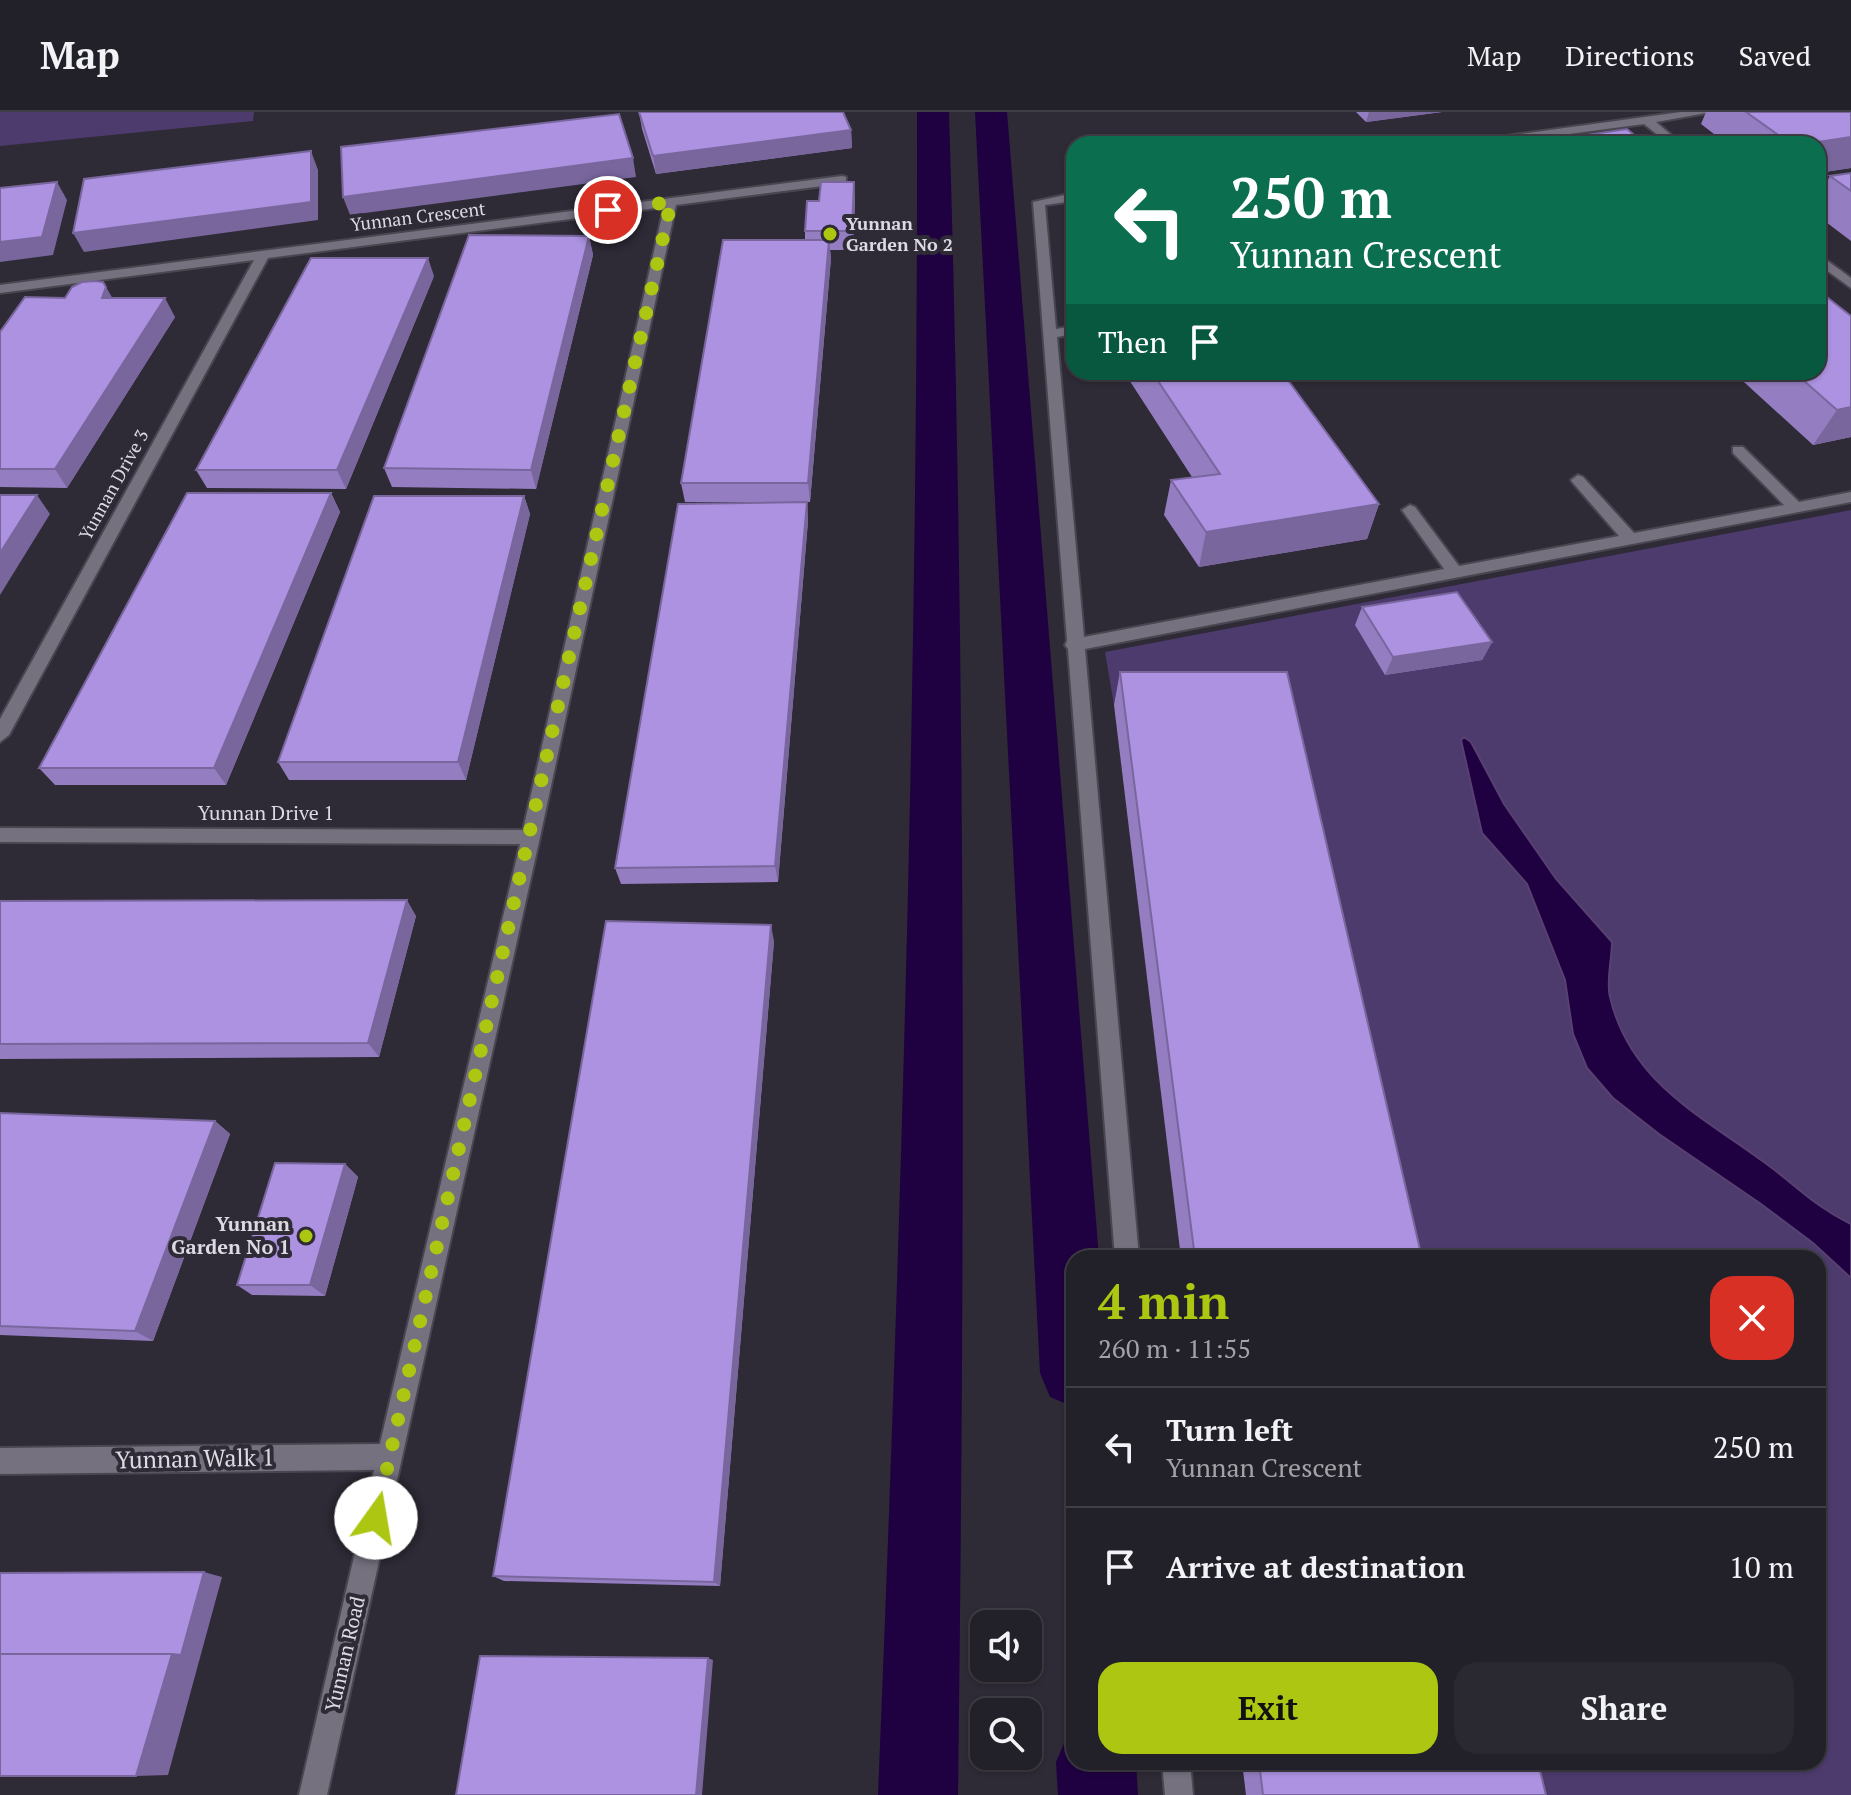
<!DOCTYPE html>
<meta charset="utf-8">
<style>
:root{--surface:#222028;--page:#2a2830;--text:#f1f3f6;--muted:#a2a3a8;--line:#3f3e45;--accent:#acc611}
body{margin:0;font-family:"PT Serif",serif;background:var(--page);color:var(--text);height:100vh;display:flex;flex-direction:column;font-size:30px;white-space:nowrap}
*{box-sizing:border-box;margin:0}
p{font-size:26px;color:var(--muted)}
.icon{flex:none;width:44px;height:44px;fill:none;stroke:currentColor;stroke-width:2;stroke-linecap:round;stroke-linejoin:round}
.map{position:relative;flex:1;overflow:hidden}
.panel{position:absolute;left:1066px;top:1138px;width:760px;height:520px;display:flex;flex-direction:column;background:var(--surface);border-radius:24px;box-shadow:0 2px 6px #0004,0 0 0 2px var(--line)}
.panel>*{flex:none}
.guide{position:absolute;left:1066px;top:24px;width:760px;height:244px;border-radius:24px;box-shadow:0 2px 6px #0004,0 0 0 2px var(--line);background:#0b6e4f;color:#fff;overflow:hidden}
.tools{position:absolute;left:970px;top:1498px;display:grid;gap:16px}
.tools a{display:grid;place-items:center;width:72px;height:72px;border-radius:16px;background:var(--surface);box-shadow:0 2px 6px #0004,0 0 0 2px var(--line);font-size:40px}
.pin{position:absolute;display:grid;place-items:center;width:68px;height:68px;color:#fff;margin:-34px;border:4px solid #fff;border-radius:50%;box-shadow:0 2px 8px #0007}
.me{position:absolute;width:88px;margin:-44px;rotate:13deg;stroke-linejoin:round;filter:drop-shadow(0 0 6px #0008)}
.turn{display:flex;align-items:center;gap:28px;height:168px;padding:0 32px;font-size:36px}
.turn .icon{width:104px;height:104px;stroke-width:2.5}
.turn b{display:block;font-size:56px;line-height:68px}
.then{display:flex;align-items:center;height:76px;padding:0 32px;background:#0003;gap:16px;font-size:30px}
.round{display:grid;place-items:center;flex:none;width:84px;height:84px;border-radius:24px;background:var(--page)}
.summary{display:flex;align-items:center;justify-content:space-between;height:136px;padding:0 32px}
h1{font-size:48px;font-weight:600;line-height:60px;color:var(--accent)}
.primary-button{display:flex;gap:16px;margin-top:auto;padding:16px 32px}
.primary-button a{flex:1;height:92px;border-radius:24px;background:var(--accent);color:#111;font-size:32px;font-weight:600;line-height:92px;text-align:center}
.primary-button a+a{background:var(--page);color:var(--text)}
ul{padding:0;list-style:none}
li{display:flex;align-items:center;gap:24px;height:120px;padding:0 32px;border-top:2px solid var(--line)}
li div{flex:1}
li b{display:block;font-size:30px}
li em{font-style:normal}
header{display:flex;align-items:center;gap:48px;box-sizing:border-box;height:112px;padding:0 40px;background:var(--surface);border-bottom:2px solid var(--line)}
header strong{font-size:38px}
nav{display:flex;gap:44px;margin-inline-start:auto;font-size:28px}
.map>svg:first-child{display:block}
</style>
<header>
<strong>Map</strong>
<nav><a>Map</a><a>Directions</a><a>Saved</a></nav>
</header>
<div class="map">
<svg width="1851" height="1683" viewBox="0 0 1851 1683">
<rect width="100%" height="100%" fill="#2e2a36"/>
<!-- green -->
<g fill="#4d3b6d">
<path d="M0,0H254L253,9L0,34Z"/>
<path d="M1851,398V1683H1515L1507,1650H1818V1146H1397L1114,593L1105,540Z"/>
</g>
<!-- water -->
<path fill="#1f0041" stroke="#584171" stroke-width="2" d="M1464,625L1471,630L1504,692L1556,767L1612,830C1612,847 1606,869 1610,885C1630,969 1698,1002 1761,1048C1794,1071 1813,1094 1851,1112V1166L1813,1131L1761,1092L1659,1022L1613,986L1587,956L1573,922L1565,868L1527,772L1482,721L1461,628Z"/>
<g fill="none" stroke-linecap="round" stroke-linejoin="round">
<!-- canal -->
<g fill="#1f0041" fill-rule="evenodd">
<path d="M917,0H949C966,561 965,1122 958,1683H878C901,1122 918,561 917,0Z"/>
<path d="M975,0H1007L1099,1146H1074V1295L1050,1285L1040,1261Z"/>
<path d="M1074,1619V1650H1136L1138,1683H1058L1056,1650L1068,1622Z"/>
</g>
<!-- minor casing -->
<g stroke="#494650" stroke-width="4">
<g id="minor">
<path d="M1681,0H1712L1656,10L1682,32H1669L1644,12L1494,32H1463L1469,29Z"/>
<path d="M842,64L846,65V71L676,93L540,725L327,1683H299L374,1358L0,1362V1336L380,1332L520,732L0,730V716L523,718L664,95L268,146L9,623L0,630V607L254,148L0,181V173Z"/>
<path d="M1074,81V89L1045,93L1056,217L1074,214V222L1057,225L1084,525L1444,457L1402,398L1410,393L1415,395L1459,454L1619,424L1573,371L1571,368L1578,363L1583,365L1634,421L1784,393L1733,341V335H1743L1799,390L1851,380V390L1085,537L1139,1146H1115L1068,537L1065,533L1067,529L1033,90Z"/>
<path d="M1818,142L1851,166V176L1818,152Z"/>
<path d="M1162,1650H1190L1193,1683H1165Z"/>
</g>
</g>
<!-- minor -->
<use href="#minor" fill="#75717f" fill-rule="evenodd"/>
</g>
<!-- wall -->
<g fill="#947ec1">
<path d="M639,0L851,18L852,36L656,62L642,17Z"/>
<path d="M1356,0H1442L1366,10Z"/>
<path d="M1706,0H1851V56L1818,61V32H1727L1701,12Z"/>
<path d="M1851,61V129L1818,104V85L1830,64Z"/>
<path d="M854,70L855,89L853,138H830L831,146L810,390H685L681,371L805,128V119L819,89Z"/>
<path d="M589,124L593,143L536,377L392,375L384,356Z"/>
<path d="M434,164L346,377L207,376L196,358Z"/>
<path d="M65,186H112L175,205L67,376L0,375V220Z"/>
<path d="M1124,260H1282L1379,392L1367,427L1199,455L1164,403L1171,368L1192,365Z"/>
<path d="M1733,260H1818L1851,325L1813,333Z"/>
<path d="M331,381L340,400L226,673H55L39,656Z"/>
<path d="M524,384L530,402L466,668H289L278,650Z"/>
<path d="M807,390L808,409L778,770L621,772L615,756Z"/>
<path d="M1362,495L1492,530L1482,548L1385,563L1355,513Z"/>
<path d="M1120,560L1422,1146H1181L1114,593Z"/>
<path d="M0,789L416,804L379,945L0,947Z"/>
<path d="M774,829L720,1474L504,1469L493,1464Z"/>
<path d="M0,1001L215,1009L230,1022L153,1229L0,1223Z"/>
<path d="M345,1052L358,1065L325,1184L252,1183L237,1173Z"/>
<path d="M1242,1650H1538L1546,1683H1246Z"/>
</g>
<!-- shaded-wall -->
<g fill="#78669d">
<path d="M1369,0H1442L1366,10Z"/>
<path d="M851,18L852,36L656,62L653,44Z"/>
<path d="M1851,25V56L1818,61V32H1805Z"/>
<path d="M311,39L318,58V108L84,140L73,121Z"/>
<path d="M633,46L636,65L350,103L343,85Z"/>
<path d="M57,70L67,88L53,143L0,150V130Z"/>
<path d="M854,70L855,89L853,138L852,119Z"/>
<path d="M589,124L593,143L536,377L531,358Z"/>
<path d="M829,128L831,146L810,390L808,371Z"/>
<path d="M428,146L434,164L346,377L337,358Z"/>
<path d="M106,175L117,194L102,186Z"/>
<path d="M165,186L175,205L67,376L55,357Z"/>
<path d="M1851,295V325L1813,333L1837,298Z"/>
<path d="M331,381L340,400L226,673L214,656Z"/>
<path d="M37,383L50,402L0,483V441Z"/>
<path d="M524,384L530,402L466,668L458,650Z"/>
<path d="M807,390L808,409L778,770L775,754Z"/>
<path d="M1379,392L1367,427L1199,455L1206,420Z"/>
<path d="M1492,530L1482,548L1385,563L1393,545Z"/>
<path d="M407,788L416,804L379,945L368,931Z"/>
<path d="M771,813L774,829L720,1474L714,1470Z"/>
<path d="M215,1009L230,1022L153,1229L135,1219Z"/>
<path d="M345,1052L358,1065L325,1184L310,1173Z"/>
<path d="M204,1460L222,1465L168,1663L136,1664L172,1542Z"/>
<path d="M708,1546L713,1548L702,1683H696Z"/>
</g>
<!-- building -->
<g fill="#ac92e0" stroke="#78669d" stroke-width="2">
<path d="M639,0H843L851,18L653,44Z"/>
<path d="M1746,0H1851V25L1805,32H1791Z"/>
<path d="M619,2L633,46L343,85L341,35Z"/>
<path d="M1627,17L1645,32H1525Z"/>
<path d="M311,39V90L73,121L84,67Z"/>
<path d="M1851,61V79L1830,64Z"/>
<path d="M57,70L42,125L0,130V76Z"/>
<path d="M821,70H854L852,119H805L807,89H819Z"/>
<path d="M469,123L589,124L531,358L384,356Z"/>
<path d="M723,128H829L808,371H681Z"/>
<path d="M311,146H428L337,358H196Z"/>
<path d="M95,169L103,170L106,175L102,186H165L55,357H0V220L25,185L65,186L72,175L82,170Z"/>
<path d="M1818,178L1851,204V295L1837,298L1794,260H1818Z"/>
<path d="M1152,260H1282L1379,392L1206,420L1171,368L1220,362Z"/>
<path d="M187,381H331L214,656H39Z"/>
<path d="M0,383H37L0,441Z"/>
<path d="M374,384H524L458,650H278Z"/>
<path d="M807,390L775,754L615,756L678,392Z"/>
<path d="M1457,480L1492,530L1393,545L1362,495Z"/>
<path d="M1120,560H1287L1422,1146H1195Z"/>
<path d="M407,788L368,931L0,932V789Z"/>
<path d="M606,809L771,813L714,1470L493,1464Z"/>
<path d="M0,1001L215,1009L135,1219L0,1214Z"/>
<path d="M275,1051L345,1052L310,1173H237Z"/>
<path d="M204,1460L181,1543L172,1542H0V1461Z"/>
<path d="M0,1542H172L136,1664H0Z"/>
<path d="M480,1544L708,1546L696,1683H456Z"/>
<path d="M1259,1650H1538L1546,1683H1263Z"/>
</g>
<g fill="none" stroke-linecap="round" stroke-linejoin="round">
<!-- route -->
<path stroke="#acc611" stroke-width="14" stroke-dasharray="0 25.2" d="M376,1406L671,90L608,98"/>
</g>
<!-- markers -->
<g fill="#acc611" stroke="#2e2a36" stroke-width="3">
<circle cx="830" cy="122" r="8"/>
<circle cx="306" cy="1124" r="8"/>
</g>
<g text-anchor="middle" stroke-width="8" stroke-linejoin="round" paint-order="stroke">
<!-- far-street labels -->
<g font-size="18" fill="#dcdae2" stroke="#2e2a36">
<text transform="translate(418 105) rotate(-7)" y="6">Yunnan Crescent</text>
<text transform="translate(114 373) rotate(-61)" y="6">Yunnan Drive 3</text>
</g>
<!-- far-poi labels -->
<g font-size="18" font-weight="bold" fill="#dcdae2" stroke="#2e2a36" text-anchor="start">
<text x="846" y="118">Yunnan<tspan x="846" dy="21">Garden No 2</tspan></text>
</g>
<!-- street labels -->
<g font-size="20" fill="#dcdae2" stroke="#2e2a36">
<text x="266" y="708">Yunnan Drive 1</text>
<text transform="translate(345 1542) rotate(-77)" y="7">Yunnan Road</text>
</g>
<!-- poi labels -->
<g font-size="20" font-weight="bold" fill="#dcdae2" stroke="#2e2a36" text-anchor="end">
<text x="290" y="1119">Yunnan<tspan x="290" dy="23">Garden No 1</tspan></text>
</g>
<!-- near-street labels -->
<g font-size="24" fill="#dcdae2" stroke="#2e2a36">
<text transform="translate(195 1347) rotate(-1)" y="8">Yunnan Walk 1</text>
</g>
</g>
</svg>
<div class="tools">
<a><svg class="icon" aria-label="sound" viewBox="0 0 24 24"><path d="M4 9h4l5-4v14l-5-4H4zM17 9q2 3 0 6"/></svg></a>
<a><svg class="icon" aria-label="search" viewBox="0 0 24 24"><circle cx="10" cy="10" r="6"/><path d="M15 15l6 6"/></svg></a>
</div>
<div class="pin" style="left:608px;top:98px;background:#d93025"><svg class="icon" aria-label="arrive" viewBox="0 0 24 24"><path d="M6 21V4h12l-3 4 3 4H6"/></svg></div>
<svg class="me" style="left:376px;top:1406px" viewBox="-20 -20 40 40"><circle r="19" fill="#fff"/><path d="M0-13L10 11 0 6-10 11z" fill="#acc611"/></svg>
<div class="guide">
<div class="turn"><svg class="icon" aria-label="left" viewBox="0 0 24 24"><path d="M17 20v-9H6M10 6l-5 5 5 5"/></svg><div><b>250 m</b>Yunnan Crescent</div></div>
<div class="then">Then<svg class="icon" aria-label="arrive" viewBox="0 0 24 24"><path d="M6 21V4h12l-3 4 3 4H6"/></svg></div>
</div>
<section class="panel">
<div class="summary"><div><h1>4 min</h1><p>260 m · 11:55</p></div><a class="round" style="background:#d93025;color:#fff"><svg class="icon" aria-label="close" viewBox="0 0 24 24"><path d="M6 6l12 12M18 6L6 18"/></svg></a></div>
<ul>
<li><svg class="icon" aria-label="left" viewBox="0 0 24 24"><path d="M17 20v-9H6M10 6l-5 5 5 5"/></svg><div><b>Turn left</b><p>Yunnan Crescent</p></div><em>250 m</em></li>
<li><svg class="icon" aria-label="arrive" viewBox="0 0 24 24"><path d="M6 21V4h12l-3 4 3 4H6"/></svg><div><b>Arrive at destination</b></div><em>10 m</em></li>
</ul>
<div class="primary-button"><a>Exit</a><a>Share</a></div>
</section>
</div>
